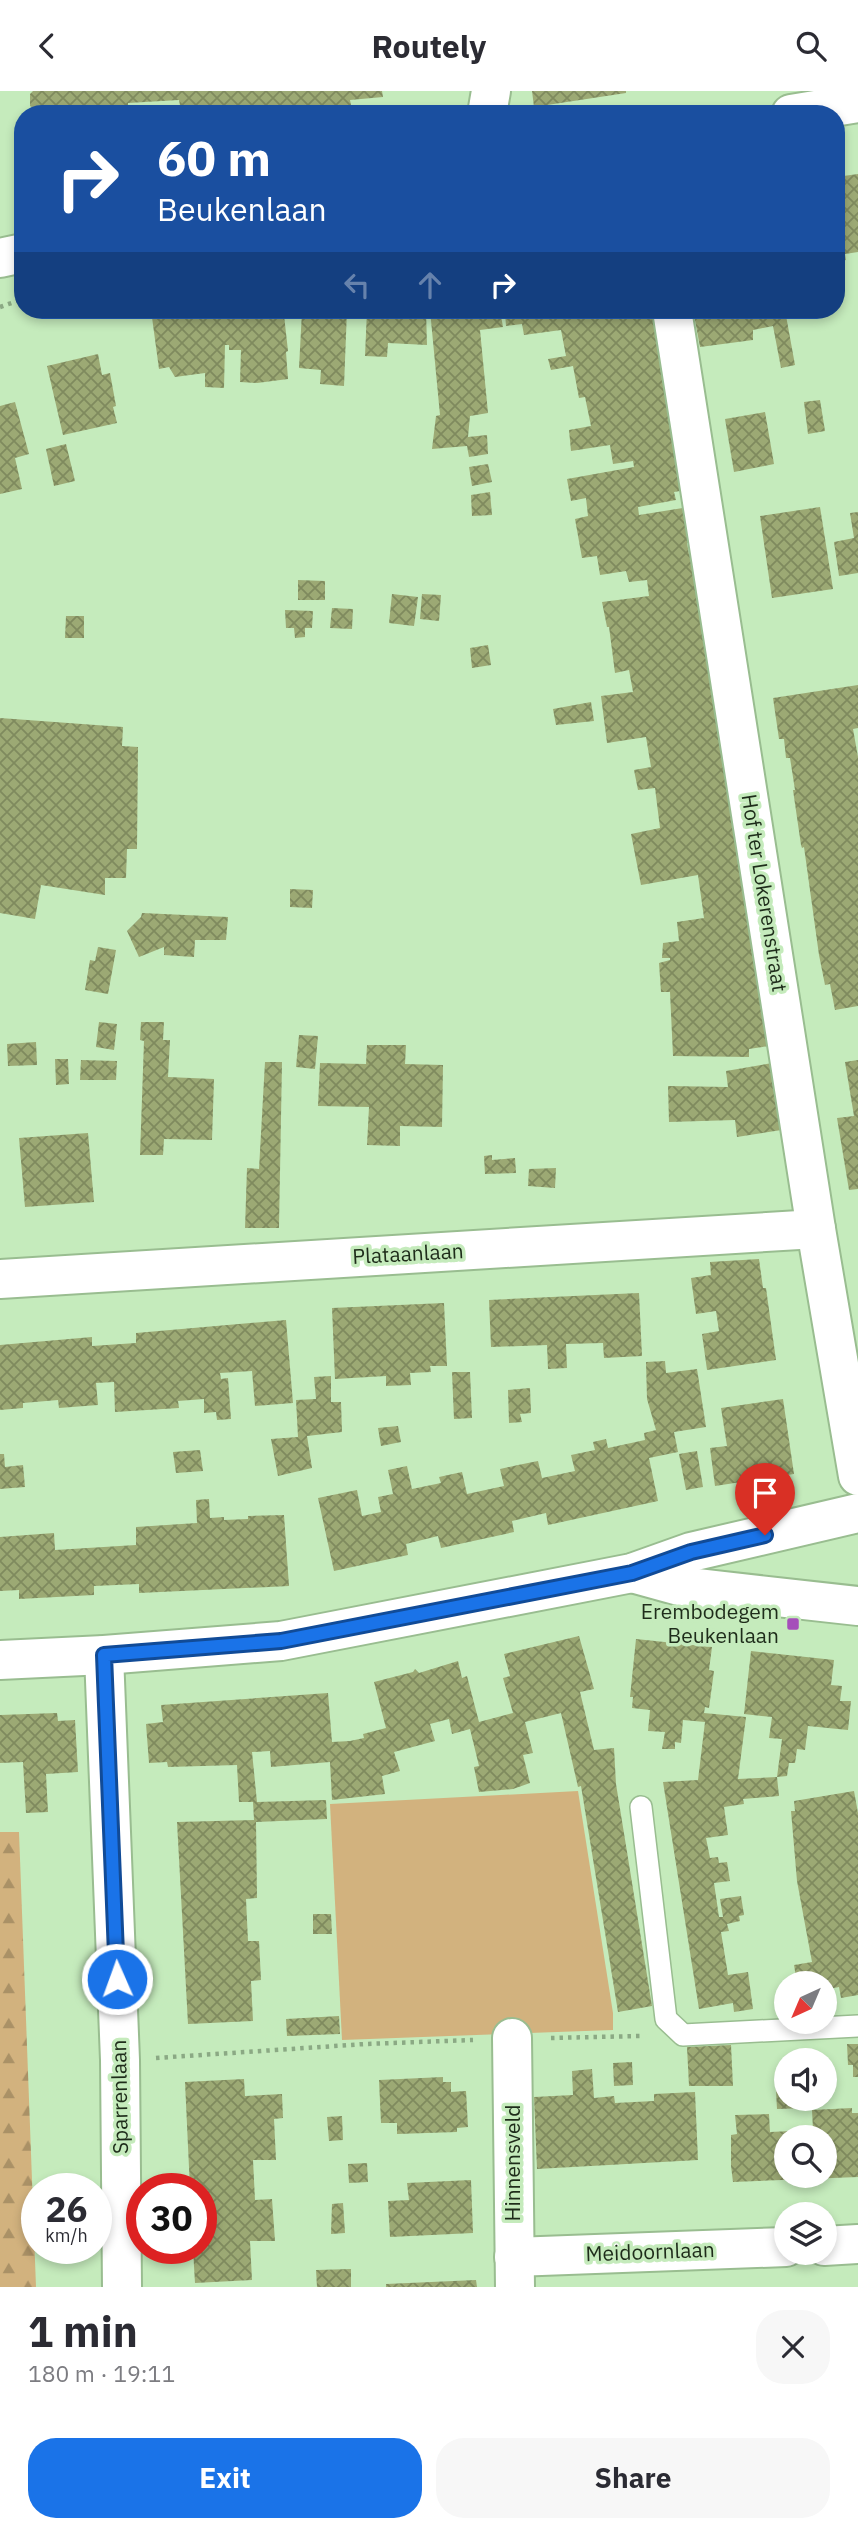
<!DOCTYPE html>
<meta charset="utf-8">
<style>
:root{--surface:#fff;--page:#f7f7f7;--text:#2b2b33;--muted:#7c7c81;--accent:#1a73e8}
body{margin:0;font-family:"IBM Plex Sans",sans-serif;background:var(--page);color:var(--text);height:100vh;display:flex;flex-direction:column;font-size:26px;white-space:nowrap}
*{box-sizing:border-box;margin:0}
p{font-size:23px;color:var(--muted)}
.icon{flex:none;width:38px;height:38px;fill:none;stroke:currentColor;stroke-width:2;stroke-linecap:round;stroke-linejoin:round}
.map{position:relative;height:2196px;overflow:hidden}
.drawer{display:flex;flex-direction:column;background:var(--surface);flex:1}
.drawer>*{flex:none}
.top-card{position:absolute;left:14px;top:14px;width:831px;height:214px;border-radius:28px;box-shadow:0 4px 10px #0003;background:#1a4fa0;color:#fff;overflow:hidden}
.needle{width:46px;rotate:224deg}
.tools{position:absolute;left:774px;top:1880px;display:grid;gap:14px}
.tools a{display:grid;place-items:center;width:63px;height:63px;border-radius:50%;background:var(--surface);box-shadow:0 4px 10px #0003;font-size:35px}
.speed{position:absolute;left:21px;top:2082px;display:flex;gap:14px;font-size:35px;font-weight:700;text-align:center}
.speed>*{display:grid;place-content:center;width:91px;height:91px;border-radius:50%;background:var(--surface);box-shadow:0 4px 10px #0003;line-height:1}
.speed small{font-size:18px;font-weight:400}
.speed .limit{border:10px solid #d22;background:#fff;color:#111}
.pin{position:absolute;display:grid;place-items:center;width:60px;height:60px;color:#fff;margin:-72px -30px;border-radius:50% 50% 50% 0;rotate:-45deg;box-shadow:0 0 7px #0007}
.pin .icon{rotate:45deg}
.me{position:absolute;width:77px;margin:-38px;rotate:358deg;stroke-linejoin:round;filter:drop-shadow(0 0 5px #0008)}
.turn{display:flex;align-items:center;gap:24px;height:147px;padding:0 28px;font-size:32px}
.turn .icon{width:91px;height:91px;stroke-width:2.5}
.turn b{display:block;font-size:49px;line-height:60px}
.lanes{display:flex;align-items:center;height:66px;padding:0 28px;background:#0003;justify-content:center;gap:35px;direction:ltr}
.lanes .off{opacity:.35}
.round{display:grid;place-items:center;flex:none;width:74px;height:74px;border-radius:28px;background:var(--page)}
.headline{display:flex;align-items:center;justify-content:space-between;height:119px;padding:0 28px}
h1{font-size:42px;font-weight:700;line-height:52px}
.button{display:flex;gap:14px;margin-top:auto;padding:14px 28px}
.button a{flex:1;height:80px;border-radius:28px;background:var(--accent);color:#fff;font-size:28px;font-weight:700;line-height:80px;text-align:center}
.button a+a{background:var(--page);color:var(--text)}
header{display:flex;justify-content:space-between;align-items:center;height:91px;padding:0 28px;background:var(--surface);font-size:32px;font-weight:700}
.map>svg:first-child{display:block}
</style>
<header><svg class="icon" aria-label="back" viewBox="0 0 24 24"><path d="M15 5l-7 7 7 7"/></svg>Routely<svg class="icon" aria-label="search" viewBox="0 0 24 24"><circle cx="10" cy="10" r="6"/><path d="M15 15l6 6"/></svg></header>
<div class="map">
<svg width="858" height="2196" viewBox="0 0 858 2196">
<defs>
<pattern id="forest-firs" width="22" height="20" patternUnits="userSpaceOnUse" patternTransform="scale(1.75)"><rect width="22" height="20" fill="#d2b27e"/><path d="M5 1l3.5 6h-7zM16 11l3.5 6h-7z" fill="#aa9166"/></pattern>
<pattern id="building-cross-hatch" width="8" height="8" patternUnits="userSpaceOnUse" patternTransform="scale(1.75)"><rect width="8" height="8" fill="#9ca974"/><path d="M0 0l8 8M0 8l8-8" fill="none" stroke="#7f8a5e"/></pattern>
</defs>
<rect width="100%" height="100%" fill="#c5ebbc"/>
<!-- forest -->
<path fill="url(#forest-firs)" d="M0,1741H19L36,2196H0Z"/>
<!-- park -->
<path fill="#d2b27e" d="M578,1700L613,1922V1939L342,1949L330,1713Z"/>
<!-- building -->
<g fill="url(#building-cross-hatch)" fill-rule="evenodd">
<path d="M33,0H382L383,6L350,9L351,14L328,15L329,23H234L233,14L227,15V23H187L186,19L181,20L179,9L128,12V23H35V18L30,15V3Z"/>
<path d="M532,0H626V2L534,16Z"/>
<path d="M858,83V161L845,163L846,169L836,172V86Z"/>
<path d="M151,219H347L344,295L320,293L321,279L299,277L302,220L284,224L288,260L286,261L288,288L257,292L240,291L241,259H229V254H225L224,297L205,296V282L175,286L169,276L159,278Z"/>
<path d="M367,219H426L427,254L388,252L387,266L365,265Z"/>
<path d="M430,219H500L503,236L480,239L488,322L470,325L468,346L487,344L488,363L469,366L467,355L432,358L436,325L440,324Z"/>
<path d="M522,219H657L686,399L674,401L676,409L638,416L639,424L689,416L694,451L687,452L689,463L696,462L775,954L749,958V966L673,965L670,901H661L659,872L670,869V867H662L663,852L679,850L677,831L704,827L698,784L641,794L631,743L660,737L655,697L638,699L634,679L651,676L646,646L607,652L601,605L633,601L629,579L615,582L609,536H607L602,511L649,505L647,489L629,491L626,480L600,484L597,465L582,467L575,428L588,425L586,407L571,410L567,388L634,376L633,370L613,373L610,354L571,360L569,339L591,335L585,306L579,307L573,275L551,279L548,268L566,265L561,239L524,244L522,233L506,235L505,222Z"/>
<path d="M686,219H785L795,274L781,277L773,235L753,239V249L700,256L694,224L687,226Z"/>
<path d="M98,263L102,284L110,282L116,315L113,316L117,332L63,344L47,275Z"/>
<path d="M820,309L825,340L808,343L804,311Z"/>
<path d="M15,311L29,363L15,367L22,398L0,403V315Z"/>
<path d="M765,321L774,373L734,381L725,328Z"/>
<path d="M66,353L75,390L54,395L46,358Z"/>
<path d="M488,373L492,391L472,395L469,376Z"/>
<path d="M490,401L492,424L472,425L471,404Z"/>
<path d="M820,416L833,498L772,507L760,425Z"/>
<path d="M858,421V482L839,485L834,451L854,447L850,422Z"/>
<path d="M298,489L325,490V509H298Z"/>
<path d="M392,503L418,506L414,535L389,532Z"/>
<path d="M422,503L441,504L439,530L420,528Z"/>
<path d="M332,517L353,518L352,538L330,537Z"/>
<path d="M285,519L313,520L312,537H305V546L295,547L294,537H286Z"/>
<path d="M66,525H84V547H65Z"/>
<path d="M488,554L491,574L472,577L470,557Z"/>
<path d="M858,594V637L853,638L858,666V915L835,919L830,893L825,894L819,864L804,756L802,757L801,754L793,699H795L790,667H786L784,648H779L773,607Z"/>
<path d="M591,611L594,630L556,634L553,618Z"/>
<path d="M0,627L123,636L122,655L138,656L137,758H127L126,787H105V804L41,794L35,828L0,822Z"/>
<path d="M290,798L313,799L312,817L290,816Z"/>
<path d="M142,822L228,826L226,849H195L194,866L164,864V856L139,866L127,840L141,826Z"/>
<path d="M98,856L116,859L108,903L85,899L90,869L95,870Z"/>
<path d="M99,931L117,933L114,959L96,956Z"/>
<path d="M141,931H164L163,949H170L168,986L214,988L212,1049L164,1048L163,1064H140L144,950L140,949Z"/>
<path d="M299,944L318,945L315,978L296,976Z"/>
<path d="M36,951L37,974L8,975L7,953Z"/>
<path d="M367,954H406L405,973L443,974L442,1036L400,1035V1055L367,1054L369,1016L318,1015L320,972L366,973Z"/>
<path d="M55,968H68L69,993L56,994Z"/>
<path d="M81,969L117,970L116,989H80Z"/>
<path d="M858,969V1098L849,1099L837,1027L854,1025L845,971Z"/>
<path d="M265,971H282L279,1137H245L247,1077L259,1078Z"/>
<path d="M778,971L788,1038L737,1046L735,1029L669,1031L668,995L728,996L726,980Z"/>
<path d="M88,1042L94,1111L25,1116L19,1047Z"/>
<path d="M492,1064V1069L515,1067L516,1082L485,1083L484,1065Z"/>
<path d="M556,1077L555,1097L528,1095L529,1078Z"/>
<path d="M759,1168L763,1197H766L776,1269L707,1279L702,1243L719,1240L716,1220L696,1223L691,1187L711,1184L710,1171Z"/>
<path d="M639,1202L642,1265L604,1267L603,1252L566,1253L567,1277L548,1278L547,1254L491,1256L489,1209Z"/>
<path d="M444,1212L447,1275H430L431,1281L410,1282L411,1294L386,1295V1285L335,1288L332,1217Z"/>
<path d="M286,1229L293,1312L255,1315L252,1280L220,1282L221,1288L228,1287L231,1328L217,1329L216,1321L204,1322V1308L178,1310L179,1317L115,1321L114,1291L96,1292L98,1314L59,1317L58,1309L23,1312V1317L0,1319V1254L92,1246V1255L136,1252V1242Z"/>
<path d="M665,1270L666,1282L697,1278L706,1336L674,1341L678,1361L649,1367L658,1410L548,1434L546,1422L512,1430L514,1441L441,1457L438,1445L406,1453L408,1464L334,1480L318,1407L357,1399L362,1425L381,1421L378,1406L393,1403L388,1379L407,1375L412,1398L441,1392L439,1386L462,1381L467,1403L504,1395L500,1378L518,1374L538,1370L542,1387L575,1380L571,1364L595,1359L593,1351L606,1348L608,1357L645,1349L644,1342L656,1339L647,1308L646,1271Z"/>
<path d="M452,1281H470L472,1327L454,1328Z"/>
<path d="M331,1285V1311H341L342,1341L307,1345L312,1377L278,1385L271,1348L298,1346L296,1309L316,1308L314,1286Z"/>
<path d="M530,1297L531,1322L520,1323L522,1331L509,1332L508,1299Z"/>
<path d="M783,1308L794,1383L715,1395L710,1357L727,1355L721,1317Z"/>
<path d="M398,1335L401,1351L381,1355L378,1337Z"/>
<path d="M200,1359L203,1380L176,1382L173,1361Z"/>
<path d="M697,1360L703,1396L686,1399L679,1363Z"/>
<path d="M0,1363H4L5,1376L23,1374L25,1396L0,1398Z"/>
<path d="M209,1408L210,1427L224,1426V1429L248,1428V1425L284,1424L289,1495L139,1502V1493L94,1495V1504L19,1508V1499L0,1500V1446L54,1442L55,1459L136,1454V1436L197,1432L196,1409Z"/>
<path d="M579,1545L594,1598L580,1601L594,1659L614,1657L616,1693L652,1915L618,1921L581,1695L578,1696L561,1622L525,1631L533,1662L523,1664L530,1692L513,1698L479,1701L474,1676L479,1675L470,1638L452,1643L449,1628L430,1633L435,1650L394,1661L400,1680L382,1685L385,1703L332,1709L330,1671L271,1676L270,1660L252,1661L257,1711L326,1709L327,1728L256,1731L257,1807L246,1808L248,1850H259L261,1889L251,1890L253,1930L188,1933L177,1731L254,1729L253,1711H239L237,1674L168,1676L167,1671L149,1672L146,1633L163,1631L161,1614L328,1602L332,1651L350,1650L364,1647L363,1643L386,1637L374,1591L413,1581L415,1578L419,1582L458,1570L462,1587L467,1585L479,1631L513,1622L503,1587L510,1585L504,1563Z"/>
<path d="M636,1548L712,1556L709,1579L714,1580L709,1617L705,1616L704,1622L746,1626L738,1688L777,1686L779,1705L743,1708L744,1713L724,1716L728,1744L706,1747L710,1767L718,1766L719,1772L727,1771L730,1790L714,1792L719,1826H723L720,1808L741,1805L744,1824L739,1825L740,1830L727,1833L729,1840L721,1841L728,1884L748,1881L753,1918L734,1921L733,1912L699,1918L663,1691L698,1689L705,1631L683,1629L681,1652L675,1651V1658H662L665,1641L648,1640L650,1619L632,1617L633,1606H630Z"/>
<path d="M751,1560L834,1569L831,1594L842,1595L840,1610H851L848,1639L808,1635L805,1659L797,1658L795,1672H789L787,1685L777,1686L782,1648L769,1647L772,1626L744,1623Z"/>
<path d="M57,1622L58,1630L75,1629L78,1681L46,1683L48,1721L26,1722L23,1671L0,1672V1624Z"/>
<path d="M854,1700L858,1722V1904L841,1907L839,1896L824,1899V1892H797L794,1874L812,1871L797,1790L791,1720H795L794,1710Z"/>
<path d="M313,1823H331L332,1843H313Z"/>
<path d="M339,1925L340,1943L287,1945L286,1928Z"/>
<path d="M847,1953H858V1986H853V1974H848Z"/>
<path d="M731,1954L733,1995H689L687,1956Z"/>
<path d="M632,1971L633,1994L614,1995L613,1972Z"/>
<path d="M592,1978L594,2007L614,2005L615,2012L654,2010V2003L695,2001L698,2069L537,2078L534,2006L573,2004L572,1980Z"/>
<path d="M775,1981H786V2007H807V2017L777,2018Z"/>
<path d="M443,1986V1991H451V2001L466,2000L468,2036L457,2037V2041L397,2043V2032H381L379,1989Z"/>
<path d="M244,1988L245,2005L282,2003L283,2027L274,2028L276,2069H253L255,2109L272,2108L275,2150H250L252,2189L195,2192L193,2158H201V2098H190L185,1991Z"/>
<path d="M852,2017V2022H858V2086L733,2091L731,2075V2044L737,2043L735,2024L769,2023L770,2041L813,2039L812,2019ZM786,2046H824V2084H786Z"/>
<path d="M342,2025L343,2049L329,2050L327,2026Z"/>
<path d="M367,2072L368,2091L349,2092L348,2073Z"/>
<path d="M471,2089L473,2142L390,2146L388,2110L409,2109L407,2092Z"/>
<path d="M343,2112L345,2142L331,2143L332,2113Z"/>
<path d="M351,2178V2196H317L316,2179Z"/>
<path d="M476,2189L477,2196H386V2193Z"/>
</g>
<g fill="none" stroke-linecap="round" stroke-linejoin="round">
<!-- service casing -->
<g stroke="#99bd90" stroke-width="24">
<path id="service" d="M641,1716L666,1928L683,1944L858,1935"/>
</g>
<!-- minor casing -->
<g stroke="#99bd90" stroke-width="42">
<g id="minor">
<path d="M487,23L491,0"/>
<path d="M672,219L816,1138L858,1385"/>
<path d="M0,1188L816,1138"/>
<path d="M632,1482L679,1495L858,1515"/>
<path d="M104,1564L120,1969L122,2196"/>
<path d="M0,1569L104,1564L281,1550L632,1482L691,1461L858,1422"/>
<path d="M512,1947L515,2196"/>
<path d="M824,2155L858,2153"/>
<path d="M514,2166L786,2156"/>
</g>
</g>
<!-- secondary casing -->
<g stroke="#99bd90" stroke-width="42">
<g id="secondary">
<path d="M791,23L858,12"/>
<path d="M0,167L23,162"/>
</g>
</g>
<!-- path -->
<g stroke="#8ba984" stroke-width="4.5" stroke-dasharray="3.5 5" stroke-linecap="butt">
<path d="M0,216L23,208"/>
<path d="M551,1947L641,1945"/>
<path d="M156,1967L365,1953L473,1949"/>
</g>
<!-- service -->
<use href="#service" stroke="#fff" stroke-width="21"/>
<!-- minor -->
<use href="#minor" stroke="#fff" stroke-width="38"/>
<!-- secondary -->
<use href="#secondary" stroke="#fff" stroke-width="38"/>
</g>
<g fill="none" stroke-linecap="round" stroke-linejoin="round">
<!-- route casing -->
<g stroke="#114b97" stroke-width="18">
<path id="route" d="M117,1888L104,1564L281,1550L632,1482L691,1461L765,1444"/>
</g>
<!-- route -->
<use href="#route" stroke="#1a73e8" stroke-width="12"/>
</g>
<!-- markers -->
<rect fill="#a54eba" stroke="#c5ebbc" stroke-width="2.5" x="786" y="1526" width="14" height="14" rx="3.5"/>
<g text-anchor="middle" stroke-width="7" stroke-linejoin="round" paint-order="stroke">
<!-- street labels -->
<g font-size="21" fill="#1e2c1a" stroke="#c5ebbc">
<text transform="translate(764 802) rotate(81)" y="7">Hof ter Lokerenstraat</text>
<text transform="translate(408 1163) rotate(-3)" y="7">Plataanlaan</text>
<text transform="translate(120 2006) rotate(-91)" y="7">Sparrenlaan</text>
<text transform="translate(513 2072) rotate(-90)" y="7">Hinnensveld</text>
<text transform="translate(650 2161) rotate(-2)" y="7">Meidoornlaan</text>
</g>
<!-- poi labels -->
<g font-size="21" fill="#1e2c1a" stroke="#c5ebbc" text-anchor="end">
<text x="779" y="1528">Erembodegem<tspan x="779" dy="24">Beukenlaan</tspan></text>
</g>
</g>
</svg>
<div class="tools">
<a><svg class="needle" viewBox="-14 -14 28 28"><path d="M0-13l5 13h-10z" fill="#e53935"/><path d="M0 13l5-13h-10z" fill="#7c7c81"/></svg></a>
<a><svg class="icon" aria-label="sound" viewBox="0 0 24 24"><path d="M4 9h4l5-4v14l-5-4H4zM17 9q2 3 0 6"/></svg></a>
<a><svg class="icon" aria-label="search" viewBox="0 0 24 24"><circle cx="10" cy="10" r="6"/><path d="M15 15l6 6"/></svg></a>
<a><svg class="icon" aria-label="layers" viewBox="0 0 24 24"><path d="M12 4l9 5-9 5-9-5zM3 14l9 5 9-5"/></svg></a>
</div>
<div class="speed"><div>26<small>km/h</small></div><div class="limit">30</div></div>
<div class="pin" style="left:765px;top:1444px;background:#d93025"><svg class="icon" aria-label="arrive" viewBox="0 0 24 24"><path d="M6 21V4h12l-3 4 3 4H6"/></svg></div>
<svg class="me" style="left:117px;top:1888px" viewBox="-20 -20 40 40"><circle r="17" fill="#1a73e8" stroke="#fff" stroke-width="3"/><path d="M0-11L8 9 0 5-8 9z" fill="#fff"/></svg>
<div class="top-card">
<div class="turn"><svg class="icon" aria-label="right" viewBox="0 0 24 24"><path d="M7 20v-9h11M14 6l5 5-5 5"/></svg><div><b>60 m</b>Beukenlaan</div></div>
<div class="lanes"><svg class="icon off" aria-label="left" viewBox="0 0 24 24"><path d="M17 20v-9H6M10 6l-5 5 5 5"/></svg><svg class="icon off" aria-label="ahead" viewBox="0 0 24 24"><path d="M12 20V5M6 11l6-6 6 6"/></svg><svg class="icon" aria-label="right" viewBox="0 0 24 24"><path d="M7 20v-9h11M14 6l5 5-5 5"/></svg></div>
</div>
</div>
<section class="drawer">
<div class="headline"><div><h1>1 min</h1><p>180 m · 19:11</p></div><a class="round"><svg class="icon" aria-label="close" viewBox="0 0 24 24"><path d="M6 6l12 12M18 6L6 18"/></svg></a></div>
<div class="button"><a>Exit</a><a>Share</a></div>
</section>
